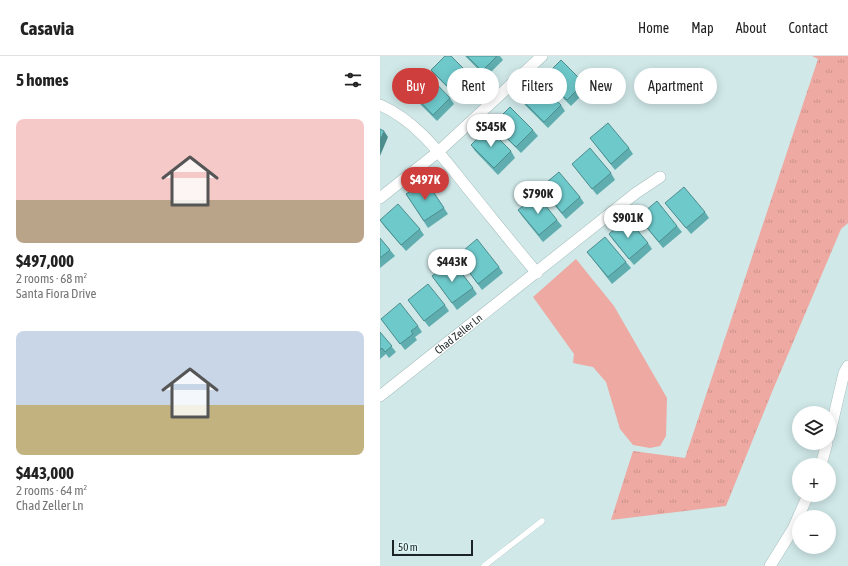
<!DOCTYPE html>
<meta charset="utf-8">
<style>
body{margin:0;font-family:"Asap Condensed",sans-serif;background:#f6f6f6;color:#222;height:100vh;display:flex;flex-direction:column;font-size:15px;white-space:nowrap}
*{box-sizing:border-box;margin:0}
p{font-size:13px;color:#767676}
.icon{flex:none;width:22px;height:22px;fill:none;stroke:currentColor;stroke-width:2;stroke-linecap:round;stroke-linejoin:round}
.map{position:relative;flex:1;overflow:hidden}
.panel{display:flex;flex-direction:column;background:#fff;width:380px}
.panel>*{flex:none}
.hud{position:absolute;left:12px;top:12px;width:380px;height:36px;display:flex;gap:8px}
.fabs{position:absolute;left:412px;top:350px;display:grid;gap:8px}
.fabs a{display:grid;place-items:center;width:44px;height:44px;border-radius:50%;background:#fff;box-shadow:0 2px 10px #0003;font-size:20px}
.scale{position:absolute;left:12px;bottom:10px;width:81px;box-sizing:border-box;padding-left:4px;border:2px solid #1c2525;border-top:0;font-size:11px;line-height:14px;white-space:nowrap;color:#1c2525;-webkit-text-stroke:3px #ddf5f5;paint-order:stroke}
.price{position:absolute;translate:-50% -34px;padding:0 9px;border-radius:14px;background:#fff;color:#222;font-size:13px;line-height:26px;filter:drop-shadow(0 1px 2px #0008)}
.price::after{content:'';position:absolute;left:50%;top:24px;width:12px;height:9px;margin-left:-6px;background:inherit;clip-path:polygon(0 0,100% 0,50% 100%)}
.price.on{background:#cd3e3c;color:#fff}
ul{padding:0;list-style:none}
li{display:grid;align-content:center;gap:8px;height:212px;padding:0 16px}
li span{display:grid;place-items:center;height:124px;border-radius:8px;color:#555}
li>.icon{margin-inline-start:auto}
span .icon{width:72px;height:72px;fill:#fffc;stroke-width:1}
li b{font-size:17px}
h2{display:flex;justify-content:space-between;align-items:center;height:48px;padding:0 16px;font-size:17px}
.chip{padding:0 14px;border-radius:18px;background:#fff;box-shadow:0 2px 10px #0003;font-size:14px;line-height:36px}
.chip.on{background:#cd3e3c;color:#fff}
header{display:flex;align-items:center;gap:24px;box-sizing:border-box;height:56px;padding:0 20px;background:#fff;border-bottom:1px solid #e0e0e0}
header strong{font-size:19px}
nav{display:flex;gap:22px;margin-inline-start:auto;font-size:14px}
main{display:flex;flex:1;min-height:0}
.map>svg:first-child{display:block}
</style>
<header>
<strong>Casavia</strong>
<nav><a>Home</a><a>Map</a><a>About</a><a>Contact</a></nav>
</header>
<main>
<section class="panel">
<h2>5 homes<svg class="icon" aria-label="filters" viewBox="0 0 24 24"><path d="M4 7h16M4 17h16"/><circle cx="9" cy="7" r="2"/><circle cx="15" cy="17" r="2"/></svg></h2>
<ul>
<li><span style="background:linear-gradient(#f6c9c9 65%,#b9a48a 0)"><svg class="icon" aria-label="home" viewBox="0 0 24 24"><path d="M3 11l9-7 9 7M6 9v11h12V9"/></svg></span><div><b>$497,000</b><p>2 rooms · 68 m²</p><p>Santa Fiora Drive</p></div></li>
<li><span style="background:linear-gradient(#c9d6e8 60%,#c2b280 0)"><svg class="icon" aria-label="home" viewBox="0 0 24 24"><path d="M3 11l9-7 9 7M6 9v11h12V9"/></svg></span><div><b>$443,000</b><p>2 rooms · 64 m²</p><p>Chad Zeller Ln</p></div></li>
</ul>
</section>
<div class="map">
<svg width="468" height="510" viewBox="0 0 468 510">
<defs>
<pattern id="grass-tufts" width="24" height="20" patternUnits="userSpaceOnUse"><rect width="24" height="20" fill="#eda9a2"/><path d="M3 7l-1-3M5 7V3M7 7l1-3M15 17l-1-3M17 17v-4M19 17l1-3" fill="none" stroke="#cb918b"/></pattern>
</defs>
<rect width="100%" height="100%" fill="#d0e8e8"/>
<path fill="url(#grass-tufts)" d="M 432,0 L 468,0 L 468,167 L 461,173 L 392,336 L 346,450 L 231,464 L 253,395 L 305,402 L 438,3 Z"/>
<path fill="#eda9a2" d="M 196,203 L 234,250 L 287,342 L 286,380 L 280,390 L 270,392 L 253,389 L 240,373 L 226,326 L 213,311 L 193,307 L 194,298 L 153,241 Z"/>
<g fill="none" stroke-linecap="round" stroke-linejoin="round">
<g stroke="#a7bebe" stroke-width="6">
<path id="service" d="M 104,510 L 162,465"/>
</g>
<g stroke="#a7bebe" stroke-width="12">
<g id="minor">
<path d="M 0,49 C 39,66 63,102 89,134 C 112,162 134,190 157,217"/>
<path d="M 0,142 L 58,96 L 162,0"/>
<path id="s1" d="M 0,340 L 256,137 L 280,121"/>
<path d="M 449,381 L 464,317 L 468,310"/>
<path d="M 441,409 L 447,387"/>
<path d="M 390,510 L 413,473 L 428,439"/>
</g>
</g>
<use href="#service" stroke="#fff" stroke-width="5.5"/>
<use href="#minor" stroke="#fff" stroke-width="11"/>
</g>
<g fill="#5fadaf">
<path d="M 85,0 L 120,0 L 123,4 L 106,21 Z"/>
<path d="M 51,14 L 91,20 L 96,26 L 79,43 L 56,20 Z"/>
<path d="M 164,21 L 204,27 L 208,33 L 191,50 L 168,27 Z"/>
<path d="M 30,35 L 70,42 L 74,48 L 57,65 L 34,42 Z"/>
<path d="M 141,43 L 181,49 L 185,55 L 168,72 L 145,49 Z"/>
<path d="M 113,68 L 153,74 L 158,80 L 141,97 L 118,74 Z"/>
<path d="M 210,82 L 249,92 L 253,98 L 235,114 Z"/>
<path d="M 91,89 L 131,95 L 135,102 L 118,119 L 95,95 Z"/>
<path d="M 192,108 L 231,117 L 235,124 L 217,139 Z"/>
<path d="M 46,125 L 68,158 L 48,172 L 26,138 Z"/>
<path d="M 161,131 L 200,141 L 204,147 L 186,163 L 165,138 Z"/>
<path d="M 285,147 L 325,156 L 329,162 L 311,178 Z"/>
<path d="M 138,154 L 177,164 L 182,170 L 163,186 L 142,160 Z"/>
<path d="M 258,161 L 297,170 L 302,176 L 283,192 Z"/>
<path d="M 0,164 L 40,173 L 44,179 L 26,195 L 4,170 Z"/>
<path d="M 229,178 L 268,187 L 272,193 L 254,209 L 233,184 Z"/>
<path d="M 0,182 L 15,200 L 0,212 Z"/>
<path d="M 207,196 L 246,206 L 251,212 L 232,228 Z"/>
<path d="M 77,200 L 119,211 L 123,217 L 102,234 Z"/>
<path d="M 72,214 L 93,232 L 97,238 L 77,254 L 52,220 Z"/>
<path d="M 28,244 L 65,249 L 69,255 L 49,271 Z"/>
<path d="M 1,263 L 38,270 L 42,276 L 35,281 L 37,284 L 25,294 Z"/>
<path d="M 0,276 L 16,296 L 9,302 L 6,298 L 0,303 Z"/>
</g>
<path fill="#4d8d8e" d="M 4,75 L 8,81 L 0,100 L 0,84 Z"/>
<g fill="#6ec9cb" stroke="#4d8d8e">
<path d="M 65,0 L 71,0 L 91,20 L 74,37 L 51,14 Z"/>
<path d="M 87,0 L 117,0 L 102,15 Z"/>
<path d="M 181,4 L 204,27 L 187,44 L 164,21 Z"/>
<path d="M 47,18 L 70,42 L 53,59 L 30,35 Z"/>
<path d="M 157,26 L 181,49 L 164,66 L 141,43 Z"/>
<path d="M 130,51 L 153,74 L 136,91 L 113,68 Z"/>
<path d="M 228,67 L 249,92 L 231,108 L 210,82 Z"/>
<path d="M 108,72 L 131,95 L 114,112 L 91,89 Z"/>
<path d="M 0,73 L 4,75 L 0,84 Z"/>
<path d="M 210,92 L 231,117 L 212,133 L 192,108 Z"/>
<path d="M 179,116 L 200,141 L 182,157 L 161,131 Z"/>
<path d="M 46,125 L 64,152 L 44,165 L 26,138 Z"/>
<path d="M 304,131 L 325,156 L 306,172 L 285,147 Z"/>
<path d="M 157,139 L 177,164 L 159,179 L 138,154 Z"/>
<path d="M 277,145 L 297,170 L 279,186 L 258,161 Z"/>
<path d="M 18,148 L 40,173 L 21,189 L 0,164 Z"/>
<path d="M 247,162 L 268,187 L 249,203 L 229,178 Z"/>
<path d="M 225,181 L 246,206 L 228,221 L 207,196 Z"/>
<path d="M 0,182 L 10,194 L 0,202 Z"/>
<path d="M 97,183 L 119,211 L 98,228 L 77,200 Z"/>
<path d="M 68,208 L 72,214 L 77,211 L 93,232 L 72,247 L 52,220 Z"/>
<path d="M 48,228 L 65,249 L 44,265 L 28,244 Z"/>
<path d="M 20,247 L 38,270 L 31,275 L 33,278 L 20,288 L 1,263 Z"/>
<path d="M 0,276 L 12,290 L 5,296 L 2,292 L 0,294 Z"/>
</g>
<g text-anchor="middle" stroke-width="4" stroke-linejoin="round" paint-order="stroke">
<g font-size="11" fill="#1c2525" stroke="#ddf5f5">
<text dy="4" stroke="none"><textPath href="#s1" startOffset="100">Chad Zeller Ln</textPath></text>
</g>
</g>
</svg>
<div class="fabs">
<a><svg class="icon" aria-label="layers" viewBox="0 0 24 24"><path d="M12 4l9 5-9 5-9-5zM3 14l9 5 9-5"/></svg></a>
<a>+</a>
<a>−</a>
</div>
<div class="scale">50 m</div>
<b class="price" style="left:111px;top:92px">$545K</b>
<b class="price on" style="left:45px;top:145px">$497K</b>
<b class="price" style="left:158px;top:159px">$790K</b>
<b class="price" style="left:248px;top:183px">$901K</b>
<b class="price" style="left:72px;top:227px">$443K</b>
<div class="hud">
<a class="chip on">Buy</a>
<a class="chip">Rent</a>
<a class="chip">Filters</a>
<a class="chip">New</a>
<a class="chip">Apartment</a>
</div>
</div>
</main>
